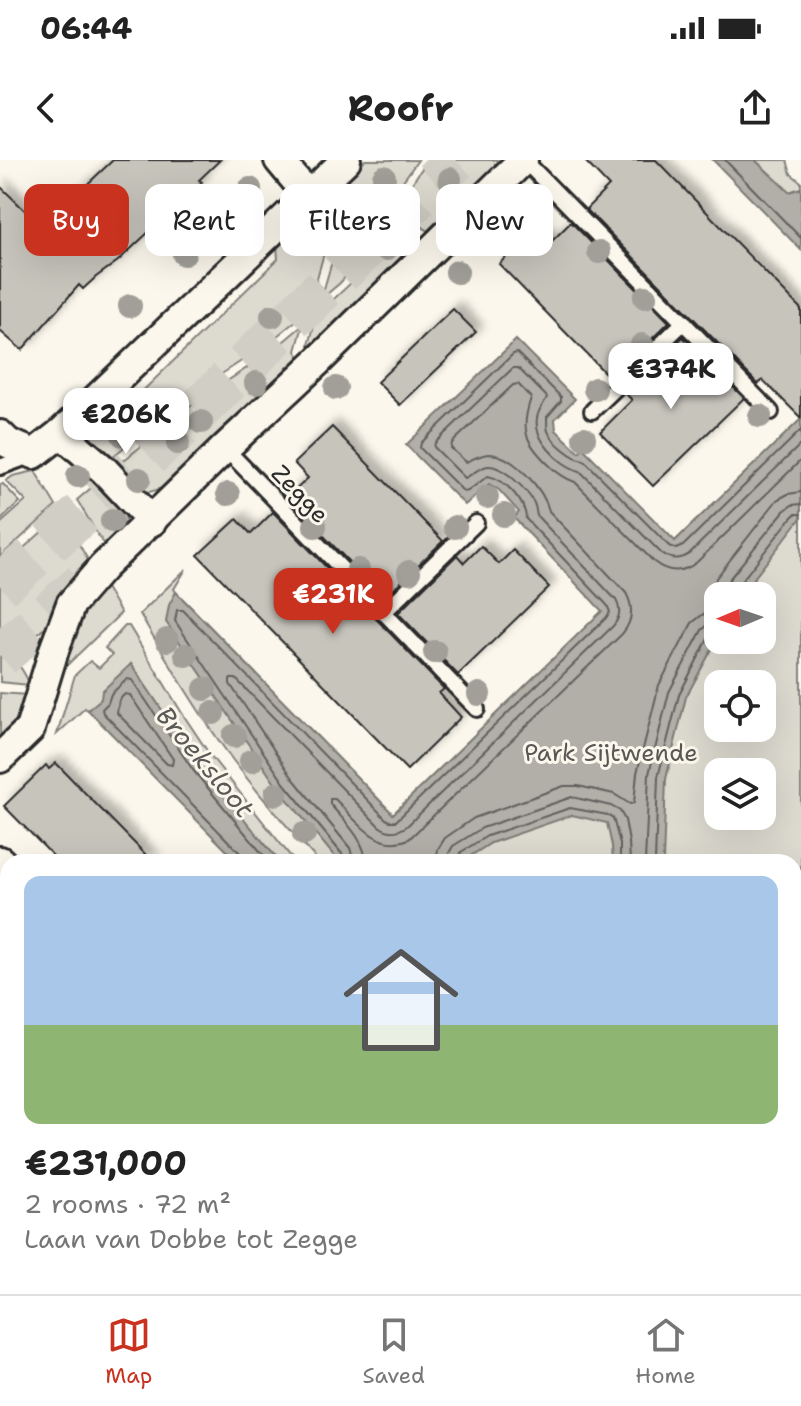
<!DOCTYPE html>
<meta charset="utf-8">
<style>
body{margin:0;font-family:"Shantell Sans",sans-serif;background:#f6f6f6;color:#222;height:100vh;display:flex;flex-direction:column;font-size:30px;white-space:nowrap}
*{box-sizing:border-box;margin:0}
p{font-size:26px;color:#767676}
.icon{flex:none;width:44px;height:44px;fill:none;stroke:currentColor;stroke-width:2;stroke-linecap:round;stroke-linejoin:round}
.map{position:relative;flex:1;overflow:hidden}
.panel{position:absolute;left:0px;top:694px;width:802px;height:440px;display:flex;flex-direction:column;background:#fff;border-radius:24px 24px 0 0;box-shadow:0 8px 32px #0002}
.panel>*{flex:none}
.top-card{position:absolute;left:24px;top:24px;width:754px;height:72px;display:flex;gap:16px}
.needle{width:52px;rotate:268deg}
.buttons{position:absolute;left:704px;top:422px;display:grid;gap:16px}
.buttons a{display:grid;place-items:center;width:72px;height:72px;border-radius:16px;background:#fff;box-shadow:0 8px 32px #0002;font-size:40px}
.price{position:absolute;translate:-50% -68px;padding:0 18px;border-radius:16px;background:#fff;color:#222;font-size:26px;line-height:52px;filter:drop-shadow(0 2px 4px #0008)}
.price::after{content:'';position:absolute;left:50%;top:48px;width:24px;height:18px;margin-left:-12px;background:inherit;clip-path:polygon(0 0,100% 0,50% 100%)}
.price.on{background:#c8321e;color:#fff}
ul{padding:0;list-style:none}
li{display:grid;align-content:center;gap:16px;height:424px;padding:0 24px}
li span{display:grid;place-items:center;height:248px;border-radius:16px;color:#555}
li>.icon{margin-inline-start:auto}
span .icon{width:144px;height:144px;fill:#fffc;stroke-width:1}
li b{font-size:34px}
.chip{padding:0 28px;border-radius:16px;background:#fff;box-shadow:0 8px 32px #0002;font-size:28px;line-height:72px}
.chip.on{background:#c8321e;color:#fff}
.status{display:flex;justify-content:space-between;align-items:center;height:56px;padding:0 40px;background:#fff;direction:ltr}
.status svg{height:22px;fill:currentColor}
header{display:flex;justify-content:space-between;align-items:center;height:104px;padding:0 24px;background:#fff;font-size:36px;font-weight:700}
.tab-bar{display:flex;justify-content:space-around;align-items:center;height:112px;border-top:2px solid #e0e0e0;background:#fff;font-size:22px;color:#767676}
.tab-bar a{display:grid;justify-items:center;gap:4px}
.tab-bar .on{color:#c8321e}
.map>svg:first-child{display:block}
</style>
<div class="status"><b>06:44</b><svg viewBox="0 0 49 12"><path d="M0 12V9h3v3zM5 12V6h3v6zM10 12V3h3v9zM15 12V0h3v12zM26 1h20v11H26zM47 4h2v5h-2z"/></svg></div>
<header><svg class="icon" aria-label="back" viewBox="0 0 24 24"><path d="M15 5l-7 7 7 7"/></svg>Roofr<svg class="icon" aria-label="share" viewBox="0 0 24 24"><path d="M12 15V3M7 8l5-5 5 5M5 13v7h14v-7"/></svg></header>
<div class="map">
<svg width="801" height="1134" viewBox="0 0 801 1134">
<defs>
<filter id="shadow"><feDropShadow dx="7" dy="-7" stdDeviation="4" flood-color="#0004"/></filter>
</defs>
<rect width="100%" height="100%" fill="#fbf7ec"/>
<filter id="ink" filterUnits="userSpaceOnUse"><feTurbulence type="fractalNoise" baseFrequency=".0125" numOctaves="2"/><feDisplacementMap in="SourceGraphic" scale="16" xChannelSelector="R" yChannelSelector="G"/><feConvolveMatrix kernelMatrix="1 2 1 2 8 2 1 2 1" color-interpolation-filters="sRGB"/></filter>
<g filter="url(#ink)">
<g fill="#dddad0" stroke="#84827e" stroke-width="2" fill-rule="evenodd">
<path d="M 365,0 L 418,0 L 379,54 L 350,47 L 334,30 Z"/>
<path d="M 429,0 L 501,0 L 427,71 L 423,67 L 390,58 L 420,11 Z"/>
<path d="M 755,0 L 787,0 L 791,14 L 801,22 L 801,28 L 790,32 Z"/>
<path d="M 325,40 L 335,53 L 308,151 L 266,185 L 185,238 L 106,302 C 90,286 81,277 100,258 L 115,258 L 278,99 L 277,85 Z"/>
<path d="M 345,57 L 375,64 L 347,115 L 340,123 L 321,139 Z"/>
<path d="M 381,67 L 416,76 L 419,79 L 311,187 L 309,185 L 317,155 L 353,121 Z"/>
<path d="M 303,165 L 296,191 L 300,197 L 168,324 C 142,341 132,329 113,309 L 197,241 L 271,192 Z"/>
<path d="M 801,259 L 801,1134 L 747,1134 L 740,1126 L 794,1126 L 794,702 L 319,702 C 289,669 259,635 232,599 C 198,553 169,503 140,454 L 186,409 L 174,429 L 176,432 L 393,654 ZM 718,436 L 762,436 L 762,480 L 718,480 ZM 718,524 L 762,524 L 762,568 L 718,568 ZM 718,612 L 762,612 L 762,656 L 718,656 Z"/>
<path d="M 35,311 L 56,346 L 0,397 L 0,364 L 26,341 L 6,321 L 13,316 Z"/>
<path d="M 97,323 L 125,353 L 126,365 L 104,385 L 77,340 Z"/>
<path d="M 3,324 L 20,342 L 0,361 L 0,325 Z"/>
<path d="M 62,354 L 88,400 C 78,411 65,421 57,434 C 52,443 52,455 47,464 C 37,482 16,476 0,474 L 0,409 Z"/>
<path d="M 105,426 L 121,453 L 65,507 L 80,452 Z"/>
<path d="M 125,466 L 129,466 L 182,553 L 210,595 L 295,702 L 280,702 L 270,691 L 199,605 L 131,504 L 101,539 L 88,550 L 85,548 L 57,574 L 75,515 L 90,501 L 99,508 L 112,495 L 105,488 Z"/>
<path d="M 0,496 C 19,502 22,507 30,525 L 0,522 Z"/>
<path d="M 0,533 L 27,535 L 19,558 L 0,577 Z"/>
<path d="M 559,1126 L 687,1126 L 695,1134 L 551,1134 Z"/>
</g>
<g fill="#b1afa7" stroke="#7b7a75" stroke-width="2">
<path d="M 713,0 L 755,0 L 789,32 L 801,28 L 801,90 Z"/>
<path d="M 516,180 L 575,239 L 555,259 L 556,270 L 579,292 L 583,288 L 675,381 L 801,259 L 801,358 L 740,436 L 718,436 L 718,478 L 686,537 L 666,619 L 663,702 L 613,702 L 612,686 L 607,663 L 572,655 L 491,683 L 461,702 L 339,702 L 278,628 L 166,462 L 169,445 L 176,432 L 393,654 L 602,451 L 514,358 L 519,352 L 499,330 L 489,324 L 465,345 L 406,285 Z"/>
<path d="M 131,504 L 199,605 L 280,702 L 238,702 L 88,550 L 101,539 L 102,531 Z"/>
<path d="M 794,1004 L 801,1010 L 801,1091 L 794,1092 Z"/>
<path d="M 305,1126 L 348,1126 L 340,1134 L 297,1134 Z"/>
</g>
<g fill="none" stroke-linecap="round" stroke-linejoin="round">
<g stroke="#61605d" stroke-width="2">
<path d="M 725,0 L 801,78"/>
<path d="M 724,436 L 727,422 L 784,351 L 792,345 L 801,344"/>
<path d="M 734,436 L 736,428 L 791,358 L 795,354 L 801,354"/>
<path d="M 125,534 L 130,535 L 173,599 L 172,605 L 167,604 L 117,553 L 119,540 Z"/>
<path d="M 243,702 L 240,693 L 103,553 L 102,549 L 108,543 L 111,534 L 127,519 L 132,520 L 193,610 L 269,702"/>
<path d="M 344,702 L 342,694 L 284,623 L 175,461 L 177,450 L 183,450 L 386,659 L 390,661 L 396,661 L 606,458 L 610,452 L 607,445 L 526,359 C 526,342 505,319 488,316 L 468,331 L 464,332 L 420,288 L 421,283 L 513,194 L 517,193 L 561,237 L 561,241 L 547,257 C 547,260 547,269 548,271 C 552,282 573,299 584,300 L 669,386 L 676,389 L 683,386 L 801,270"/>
<path d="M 354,702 L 350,688 L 292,617 L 230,524 L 230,519 L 236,519 L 379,666 C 388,673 397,673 407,666 L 613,466 C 620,458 621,449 616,440 L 537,356 C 536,352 536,347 534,343 C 528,331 503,305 488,306 C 479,307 472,315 465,318 L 434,287 L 435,283 L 513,208 L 518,208 L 547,237 C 545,243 540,247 538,254 C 530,277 560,306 580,311 L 661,393 C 670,400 680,400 689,394 L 801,284"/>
<path d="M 366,702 C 365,679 344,661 330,644 L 330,639 L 335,639 C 355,659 377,693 409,679 L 622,474 C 633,461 634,448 626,433 L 549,351 C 544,330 514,295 490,294 C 481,294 473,299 466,302 L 451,288 L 452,283 L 513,225 L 518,224 L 531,238 C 520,270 525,282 549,305 C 557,313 564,318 575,322 L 654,402 C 668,413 683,413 697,402 L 801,300"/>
<path d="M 436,702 L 438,689 L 445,678 L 474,658 L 564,626 L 578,626 L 614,634 L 630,644 L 634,643 L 637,613 L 659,525 L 692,463 L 702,455 L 714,449 L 712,433 L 716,418 L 777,340 L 788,334 L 801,332"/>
<path d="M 448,702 L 449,693 L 453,686 L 482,668 L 572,637 L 611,646 L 620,651 L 625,660 L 629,682 L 630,702"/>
<path d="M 458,702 L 461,692 L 487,676 L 570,648 L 608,655 L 613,658 L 620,684 L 620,702"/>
<path d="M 645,702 L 649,614 L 669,532 L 702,470 L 709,464 L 718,462"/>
<path d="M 655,702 L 658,617 L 679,535 L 709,477 L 718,472"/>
</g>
<path stroke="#7b7a75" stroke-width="10" d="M 695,1126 L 703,1134"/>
</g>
<g fill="#c7c4bc" stroke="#2b2b2b" stroke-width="2" filter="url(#shadow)">
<path d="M 113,0 L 220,0 L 199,20 L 202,22 L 118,101 L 96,117 L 83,129 L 79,125 L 22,190 L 0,171 L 0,26 L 42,67 Z"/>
<path d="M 584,0 L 656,0 L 801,149 L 801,258 L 763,220 L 758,224 L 586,49 L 609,26 Z"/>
<path d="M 571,62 L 669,162 L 611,219 L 499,104 L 536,67 L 551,82 Z"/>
<path d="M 453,149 L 476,172 L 400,245 L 377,222 Z"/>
<path d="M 683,177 L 744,238 L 653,326 L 600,272 L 632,240 L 625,233 Z"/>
<path d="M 332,267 L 443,381 L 384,438 L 287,338 L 308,318 L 294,303 Z"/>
<path d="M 273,352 L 444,529 L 439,533 L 461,557 L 407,610 L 198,395 L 237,359 L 251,374 Z"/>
<path d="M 481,386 L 499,404 L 513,390 L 549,427 L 458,515 L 398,453 L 457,395 L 464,403 Z"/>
<path d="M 56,603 L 88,636 L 153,702 L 59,702 L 4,646 L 46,605 L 49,609 Z"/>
</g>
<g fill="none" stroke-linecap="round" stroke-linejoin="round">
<g stroke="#d1cec5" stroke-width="44" stroke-dasharray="44 22" stroke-linecap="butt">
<path d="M 0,426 L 182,266 L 456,0"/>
<path d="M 0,496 L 98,411"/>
</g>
<g stroke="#2b2b2b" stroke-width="20">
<g id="lane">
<path d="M 524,0 L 771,252"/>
<path d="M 592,251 L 684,162"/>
<path d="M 225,288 L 477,549"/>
<path d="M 0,307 L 30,296"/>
<path d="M 383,453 L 476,363"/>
</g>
</g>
<g stroke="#2b2b2b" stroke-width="34">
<g id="street">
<path d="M 279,0 L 309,36"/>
<path d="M 61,273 L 104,310 L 152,361"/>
<path d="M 0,275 L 8,283 L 34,294 L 61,273 L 346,0"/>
<path d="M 0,598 L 30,569 L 54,490 L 71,444 L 103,407 L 225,288 L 317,202 L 523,0"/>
<path d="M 0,701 L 8,709"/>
<path d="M 0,1043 L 8,1051"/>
</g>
</g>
<use href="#lane" stroke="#fbf7ec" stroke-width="14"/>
<use href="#street" stroke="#fbf7ec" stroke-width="28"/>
</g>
<g fill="#a19f98">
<circle cx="384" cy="17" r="12"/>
<circle cx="450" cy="19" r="12"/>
<circle cx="250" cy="29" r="12"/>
<circle cx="386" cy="89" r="12"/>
<circle cx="599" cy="92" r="12"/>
<circle cx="184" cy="94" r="12"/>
<circle cx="457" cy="112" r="12"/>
<circle cx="645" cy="137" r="12"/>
<circle cx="130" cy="146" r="12"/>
<circle cx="272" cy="156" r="12"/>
<circle cx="642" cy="185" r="12"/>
<circle cx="721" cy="216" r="12"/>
<circle cx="256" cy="223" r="12"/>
<circle cx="336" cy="228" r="12"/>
<circle cx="595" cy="229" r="12"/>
<circle cx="760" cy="256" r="12"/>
<circle cx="201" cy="262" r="12"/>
<circle cx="123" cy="275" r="12"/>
<circle cx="584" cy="278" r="12"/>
<circle cx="178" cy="283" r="12"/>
<circle cx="78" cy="316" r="12"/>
<circle cx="139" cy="319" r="12"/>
<circle cx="228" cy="334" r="12"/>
<circle cx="487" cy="337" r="12"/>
<circle cx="504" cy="355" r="12"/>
<circle cx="112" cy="361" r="12"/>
<circle cx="315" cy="366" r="12"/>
<circle cx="455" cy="367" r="12"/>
<circle cx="358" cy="410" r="12"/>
<circle cx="409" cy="412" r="12"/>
<circle cx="167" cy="480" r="12"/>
<circle cx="435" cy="492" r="12"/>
<circle cx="186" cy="495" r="12"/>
<circle cx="205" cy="529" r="12"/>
<circle cx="479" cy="534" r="12"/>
<circle cx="213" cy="553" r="12"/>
<circle cx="234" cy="576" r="12"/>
<circle cx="251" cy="601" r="12"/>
<circle cx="276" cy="634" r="12"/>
<circle cx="304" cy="674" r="12"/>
</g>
</g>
<g text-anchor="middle" stroke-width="6" stroke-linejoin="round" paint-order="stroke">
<g font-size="24" fill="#2b2b2b" stroke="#fbf7ec">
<text transform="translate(300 334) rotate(46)" y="8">Zegge</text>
</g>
<g font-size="24" fill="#585754" stroke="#fbf7ec">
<text x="611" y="601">Park Sijtwende</text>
</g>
<g font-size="26" font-style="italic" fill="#5a5956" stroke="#fbf7ec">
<text transform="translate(205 602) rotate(50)" y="9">Broeksloot</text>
</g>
</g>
</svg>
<div class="buttons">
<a><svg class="needle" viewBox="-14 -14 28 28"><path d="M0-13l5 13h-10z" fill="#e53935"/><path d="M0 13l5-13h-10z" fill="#767676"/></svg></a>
<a><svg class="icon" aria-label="locate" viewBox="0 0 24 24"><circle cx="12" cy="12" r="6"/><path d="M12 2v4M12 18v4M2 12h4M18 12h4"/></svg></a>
<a><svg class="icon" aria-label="layers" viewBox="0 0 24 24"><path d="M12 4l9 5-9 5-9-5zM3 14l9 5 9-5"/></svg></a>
</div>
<b class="price" style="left:671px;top:251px">€374K</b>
<b class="price" style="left:126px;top:296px">€206K</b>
<b class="price on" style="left:333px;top:476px">€231K</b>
<div class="top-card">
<a class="chip on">Buy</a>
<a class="chip">Rent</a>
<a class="chip">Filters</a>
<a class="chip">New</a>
</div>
<section class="panel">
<ul>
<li><span style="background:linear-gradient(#a9c7e8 60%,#8fb573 0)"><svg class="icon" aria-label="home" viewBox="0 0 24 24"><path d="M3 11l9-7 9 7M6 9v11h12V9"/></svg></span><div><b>€231,000</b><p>2 rooms · 72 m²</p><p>Laan van Dobbe tot Zegge</p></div></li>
</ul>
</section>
</div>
<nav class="tab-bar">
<a class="on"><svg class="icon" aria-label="map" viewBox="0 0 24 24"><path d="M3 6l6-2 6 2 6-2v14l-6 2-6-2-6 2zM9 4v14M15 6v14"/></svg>Map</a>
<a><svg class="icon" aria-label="saved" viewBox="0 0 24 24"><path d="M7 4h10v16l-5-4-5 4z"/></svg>Saved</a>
<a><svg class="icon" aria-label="home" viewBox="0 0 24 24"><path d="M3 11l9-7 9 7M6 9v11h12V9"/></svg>Home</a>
</nav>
